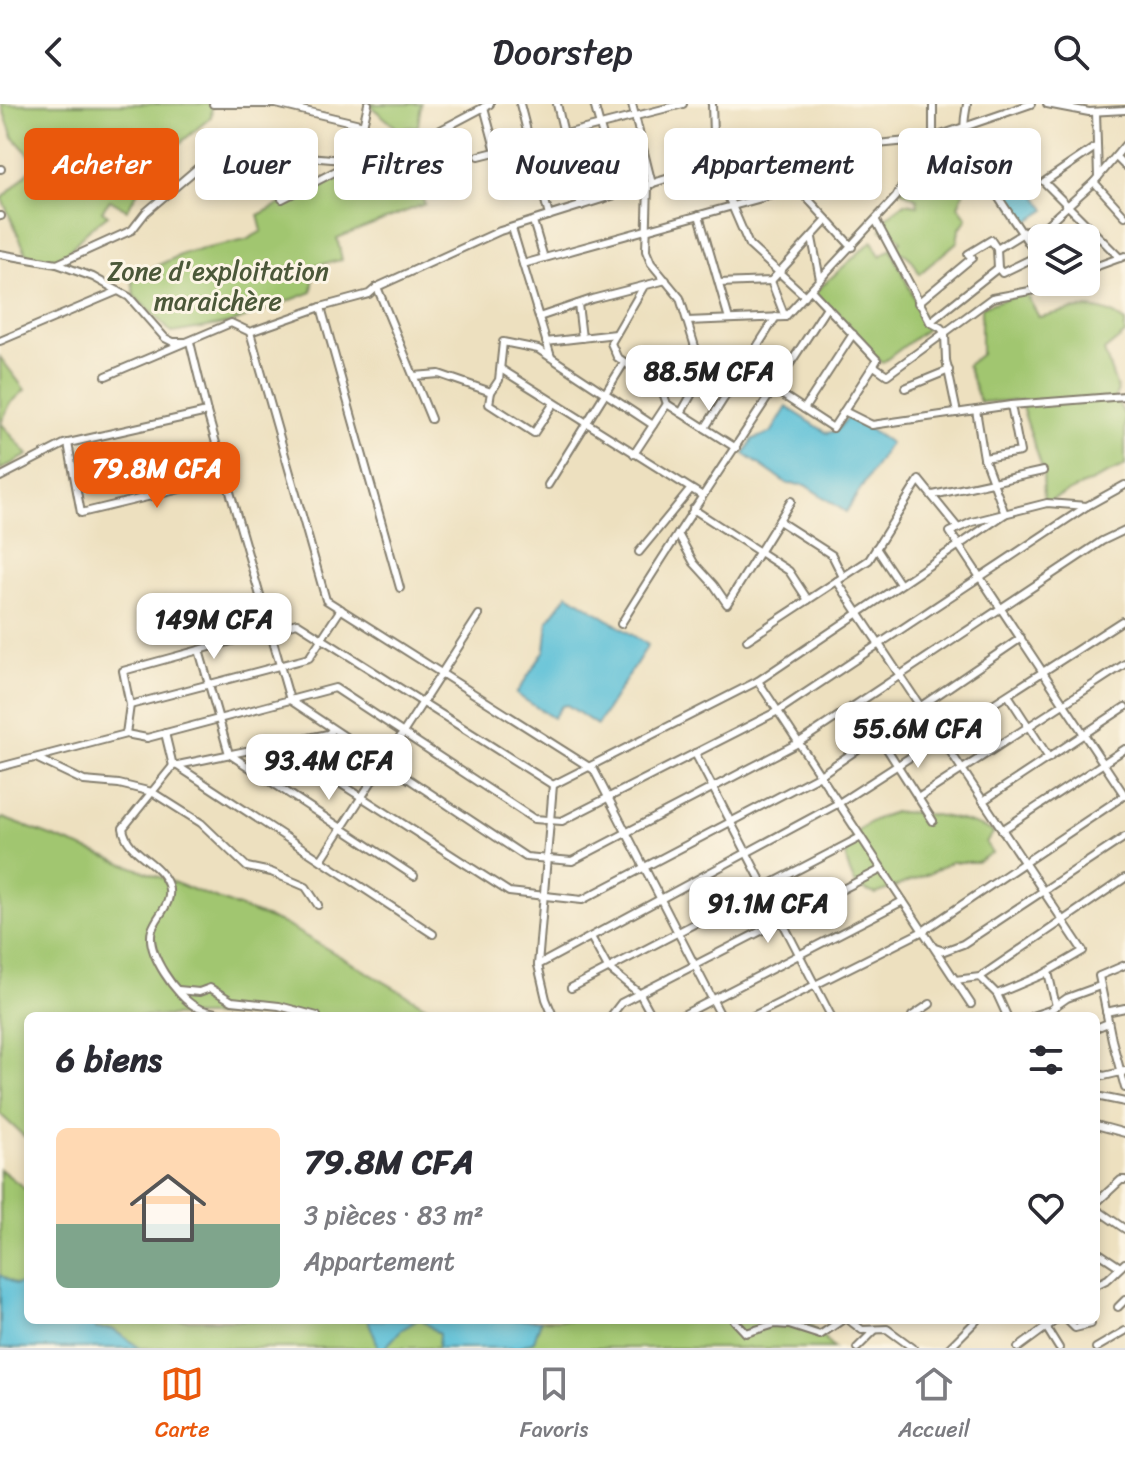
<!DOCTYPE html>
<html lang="fr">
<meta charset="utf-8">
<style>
body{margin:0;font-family:Sriracha,sans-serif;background:#f7f7f7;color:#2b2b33;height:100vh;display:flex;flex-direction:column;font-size:30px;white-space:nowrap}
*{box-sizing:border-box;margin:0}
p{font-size:26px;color:#7c7c81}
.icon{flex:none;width:44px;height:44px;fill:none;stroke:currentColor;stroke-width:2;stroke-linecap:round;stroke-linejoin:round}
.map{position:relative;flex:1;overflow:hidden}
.sheet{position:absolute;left:24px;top:908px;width:1076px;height:312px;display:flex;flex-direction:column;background:#fff;border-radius:12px;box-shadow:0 4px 12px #0003}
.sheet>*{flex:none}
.top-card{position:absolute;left:24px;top:24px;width:1078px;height:72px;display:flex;gap:16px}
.buttons{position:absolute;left:1028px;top:120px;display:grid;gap:16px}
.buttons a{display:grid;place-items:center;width:72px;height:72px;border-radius:12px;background:#fff;box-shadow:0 4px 12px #0003;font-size:40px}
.price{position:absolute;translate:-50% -68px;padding:0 18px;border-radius:16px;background:#fff;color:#222;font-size:26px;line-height:52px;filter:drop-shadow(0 2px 4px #0008)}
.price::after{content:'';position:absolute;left:50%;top:48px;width:24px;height:18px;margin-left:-12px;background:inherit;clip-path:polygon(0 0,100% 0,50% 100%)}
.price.selected{background:#ea580c;color:#fff}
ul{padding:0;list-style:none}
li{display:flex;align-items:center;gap:24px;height:200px;padding:0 32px}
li+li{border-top:2px solid #e1e1e2}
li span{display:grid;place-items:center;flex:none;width:224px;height:160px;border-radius:12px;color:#555}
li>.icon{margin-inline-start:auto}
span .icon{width:96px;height:96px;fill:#fffc;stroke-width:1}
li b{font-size:34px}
h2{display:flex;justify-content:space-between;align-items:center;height:96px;padding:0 32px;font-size:34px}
.pill{padding:0 28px;border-radius:12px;background:#fff;box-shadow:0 4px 12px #0003;font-size:28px;line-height:72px}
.pill.selected{background:#ea580c;color:#fff}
header{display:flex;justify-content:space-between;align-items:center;height:104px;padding:0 32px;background:#fff;font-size:36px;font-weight:600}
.dock{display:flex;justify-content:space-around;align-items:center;height:112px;border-top:2px solid #e1e1e2;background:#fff;font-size:22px;color:#7c7c81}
.dock a{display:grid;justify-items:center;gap:4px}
.dock .selected{color:#ea580c}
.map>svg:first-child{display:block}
</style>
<header><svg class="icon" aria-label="back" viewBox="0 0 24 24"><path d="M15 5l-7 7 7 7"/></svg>Doorstep<svg class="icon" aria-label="search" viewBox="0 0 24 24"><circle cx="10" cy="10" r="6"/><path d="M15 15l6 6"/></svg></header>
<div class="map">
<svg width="1125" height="1244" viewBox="0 0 1125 1244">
<rect width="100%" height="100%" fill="#fcf5e5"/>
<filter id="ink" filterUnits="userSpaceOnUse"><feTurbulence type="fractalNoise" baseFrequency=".0125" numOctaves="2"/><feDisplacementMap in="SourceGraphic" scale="16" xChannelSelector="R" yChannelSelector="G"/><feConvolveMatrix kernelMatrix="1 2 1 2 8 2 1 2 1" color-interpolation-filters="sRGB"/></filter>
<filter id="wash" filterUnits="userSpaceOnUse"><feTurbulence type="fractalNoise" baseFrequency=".006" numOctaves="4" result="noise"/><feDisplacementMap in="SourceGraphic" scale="32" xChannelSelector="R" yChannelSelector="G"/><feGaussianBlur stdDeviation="1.8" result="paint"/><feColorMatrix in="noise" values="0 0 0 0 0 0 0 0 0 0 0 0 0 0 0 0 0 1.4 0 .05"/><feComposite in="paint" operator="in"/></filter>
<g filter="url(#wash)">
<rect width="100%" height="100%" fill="#ede0bf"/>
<g fill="#a1c670" stroke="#5e7146" stroke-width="2">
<path d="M 1,0 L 212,0 L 211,13 L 153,62 L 127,106 L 110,96 L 102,107 L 108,111 L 87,127 L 57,160 L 29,155 L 2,95 L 37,59 L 13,33 Z"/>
<path d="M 368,0 L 421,0 L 418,22 L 398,25 Z"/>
<path d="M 399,40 L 425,100 L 337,134 L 342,156 L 315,161 L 312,188 L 231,219 L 172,229 L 134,192 L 132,173 L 185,149 L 246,136 L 262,127 L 258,111 Z"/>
<path d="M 929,69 L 964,88 L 958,102 L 967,114 L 959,126 L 957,138 L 919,170 C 913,155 908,148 892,147 L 928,224 L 882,259 L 814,189 L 872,137 L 880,152 L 901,137 L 891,126 L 881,126 L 888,112 L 905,99 L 918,101 L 917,95 L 900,86 L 905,78 L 922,83 Z"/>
<path d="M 1025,188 L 1039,213 C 1073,206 1095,195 1125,218 L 1125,230 L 1104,247 L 1118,287 L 1115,293 L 1125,312 L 1125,362 L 1044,399 L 1043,367 L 1021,300 L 1084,295 L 980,298 L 967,261 L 981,250 L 981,203 Z"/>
<path d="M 0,253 L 25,286 L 10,300 L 1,319 L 28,351 L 0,366 Z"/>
<path d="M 894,708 C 929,709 962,713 994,728 L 986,739 L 992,749 L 977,758 L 951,758 L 929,770 L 876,790 C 870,788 862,786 858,782 C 852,777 849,766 847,759 C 841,730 872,715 894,708 Z"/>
<path d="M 3,714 L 284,820 L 443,912 L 28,912 L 28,1036 L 0,1010 L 0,716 Z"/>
<path d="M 0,1065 L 28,1087 L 28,1178 L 16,1181 L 0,1171 Z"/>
<path d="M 87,1216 L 806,1216 L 834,1244 L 140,1244 L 112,1225 L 97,1225 Z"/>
</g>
<g fill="#5abfd7" stroke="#3b6e7a" stroke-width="2">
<path d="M 1009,48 L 1046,106 L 1024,120 L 982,58 Z"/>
<path d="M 787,303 L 827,329 L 836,327 L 849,312 L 890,339 L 846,408 L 805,381 L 788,380 L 744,350 L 753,335 L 771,329 Z"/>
<path d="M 568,490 L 648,541 L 597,621 L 567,601 L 562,602 L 553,614 L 516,590 L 545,546 L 548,517 Z"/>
<path d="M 0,1171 L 16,1181 L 28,1178 L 28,1216 L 87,1216 L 97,1225 L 112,1225 L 140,1244 L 0,1244 Z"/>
<path d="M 368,1216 L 418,1216 L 401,1226 L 385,1244 L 379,1244 Z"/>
<path d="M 422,1216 L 541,1216 L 534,1237 L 517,1244 L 438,1244 L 439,1230 Z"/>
</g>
</g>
<g filter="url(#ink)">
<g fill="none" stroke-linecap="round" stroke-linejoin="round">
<g stroke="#847e6e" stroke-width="10">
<g id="street">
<path d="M 213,0 L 276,0 L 364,21"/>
<path d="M 520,0 L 549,112"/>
<path d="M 557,0 L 581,102"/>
<path d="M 594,0 L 619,90"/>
<path d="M 632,0 L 652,80"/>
<path d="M 712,0 L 714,60 L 749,141 L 805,192"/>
<path d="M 967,0 C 966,8 963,18 965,25 C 971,63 1022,124 1042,161"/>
<path d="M 1047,0 L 1089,8 L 1125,6"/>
<path d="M 484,3 L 496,48"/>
<path d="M 1096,8 L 1098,73"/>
<path d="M 933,34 L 933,0"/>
<path d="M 1097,42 L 1044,78 L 1120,154"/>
<path d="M 479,52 L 683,0"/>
<path d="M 1116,53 L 1125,62"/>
<path d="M 355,57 L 368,0"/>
<path d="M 0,65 L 1,65"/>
<path d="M 1094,78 L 1125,112"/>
<path d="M 648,81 L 646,147 L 651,159 L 680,194 L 696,246 L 698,279 L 681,309"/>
<path d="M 798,84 L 852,143"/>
<path d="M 282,95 L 400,34 L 437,28 L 490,0"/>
<path d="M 699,111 L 729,215"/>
<path d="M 0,112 L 1,112"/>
<path d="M 533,117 L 544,154"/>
<path d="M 876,117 L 930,218 L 941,224 L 945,230 L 946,256 L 957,309"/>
<path d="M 512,124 L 551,253"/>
<path d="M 1043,124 L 1094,78 L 1125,41"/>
<path d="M 812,134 L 820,175"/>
<path d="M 997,145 L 1033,123 L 1043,124 L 1053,134"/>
<path d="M 0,150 L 57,160 L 93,173 L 129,193 L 165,234 L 173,238 L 185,238"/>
<path d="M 57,160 L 132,126 L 146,108 L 235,32 L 273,50 L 355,57"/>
<path d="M 523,160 L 819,78 L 814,46"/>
<path d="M 998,164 L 1002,169 L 1037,152"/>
<path d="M 1086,166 L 1125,152"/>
<path d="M 771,177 L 785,213"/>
<path d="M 719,179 L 771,177 L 827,116"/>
<path d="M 644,182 L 611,239 L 617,253 L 661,283 L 667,300 L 736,344"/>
<path d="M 377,183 L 431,315"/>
<path d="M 918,199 L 972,154 L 968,150 L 991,136 L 997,145 L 998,164"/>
<path d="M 578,200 L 582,234"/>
<path d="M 321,203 L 400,484"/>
<path d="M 539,213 L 592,195 L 666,176"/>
<path d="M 687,217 L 785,213 L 896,93 L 929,35"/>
<path d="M 930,218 L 998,164"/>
<path d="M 250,228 L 326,496 L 594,666 L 721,912"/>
<path d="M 0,237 L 118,187"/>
<path d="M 190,238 L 207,308 L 290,596 L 526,753 L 572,757 L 798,639 L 1102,437 L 1125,426"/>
<path d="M 546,238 L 616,230"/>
<path d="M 874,262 L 887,271 L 992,194 L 1035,186 L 1054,178"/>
<path d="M 501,265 L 701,391"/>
<path d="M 743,265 L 833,324 L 877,256 L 811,186"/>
<path d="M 106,272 L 231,219 L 250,228 L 321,203 L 369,190 L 377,183 L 500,127 L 714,60 L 814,46 L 929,35 L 1031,0"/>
<path d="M 414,272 L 439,270 L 491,288"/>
<path d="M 905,284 L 949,266"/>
<path d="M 554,299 L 534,329 L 489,300 L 491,288 L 499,276 L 503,238 L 538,245 L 653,321"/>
<path d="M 804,305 L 853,230"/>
<path d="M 844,307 L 872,321 L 1011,301 L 1125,292"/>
<path d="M 705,324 L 776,213"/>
<path d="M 68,339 L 81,409 L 226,374"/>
<path d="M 634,350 L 667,300"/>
<path d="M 984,354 L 1020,348 L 1011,301"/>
<path d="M 0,373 L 64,340 L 207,308"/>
<path d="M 548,381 L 624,259"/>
<path d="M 933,391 L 1043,367"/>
<path d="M 1087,402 L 1047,399 L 972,418 L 950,428 L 1125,692"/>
<path d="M 693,405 L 789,467 L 808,496"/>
<path d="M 779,417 L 832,451 L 843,473"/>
<path d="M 678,430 L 694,459 L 714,481 L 727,500 L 791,397"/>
<path d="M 876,444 L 900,480"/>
<path d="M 639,448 L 690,386"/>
<path d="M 837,477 L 1083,847 L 1042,871 L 997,890"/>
<path d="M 621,520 C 687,412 759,309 827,203"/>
<path d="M 747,536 L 869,456 L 919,376 L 958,424"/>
<path d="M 199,546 L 229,650 L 414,772"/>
<path d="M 758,577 L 971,900"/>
<path d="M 1008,591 L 1049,654"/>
<path d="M 130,601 L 309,554 L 341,505"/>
<path d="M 165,629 L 173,662"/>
<path d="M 126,630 L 130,601 L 123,567 L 297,519 L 553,681"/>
<path d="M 878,631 L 933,717"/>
<path d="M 279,640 L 509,788 L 582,796 L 820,671 L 1021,534"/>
<path d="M 695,649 L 831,912"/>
<path d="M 38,655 L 84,677 L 119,680 L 152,688 L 201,719 L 247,763 L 271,768 L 306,783 L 318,801"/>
<path d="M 310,658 L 330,628"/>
<path d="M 176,661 L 433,830"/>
<path d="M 0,663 L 126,630 L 147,634 L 335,584 L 534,715 L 562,717 L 778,607 L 1087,402 L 1125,381"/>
<path d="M 553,681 L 758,577 L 1005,410 L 984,354 L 976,306"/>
<path d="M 918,694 L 1125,560"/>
<path d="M 983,697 L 1125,603"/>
<path d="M 1002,726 L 1125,645"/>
<path d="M 321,756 L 479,511"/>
<path d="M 591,833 L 608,864 L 640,890 L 652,912"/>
<path d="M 935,844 L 944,847 L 963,840 L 1125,733"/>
<path d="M 538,861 L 839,699 L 1122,517 L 1125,518"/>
<path d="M 1125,861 L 1099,872 L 1112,936 L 1125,984"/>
<path d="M 1048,868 L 1056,902"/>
<path d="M 980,873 L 997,890 L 1007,912"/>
<path d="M 955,876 L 980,873 L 1125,774"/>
<path d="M 571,884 L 861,733"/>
<path d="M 178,886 L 199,888 L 210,884 L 232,897 L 279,902 L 317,912"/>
<path d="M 1106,908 L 1125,904"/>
<path d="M 225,912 C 216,908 205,908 196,903 C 177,893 145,848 152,826 C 157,810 174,800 168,781 C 159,756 127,751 123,724 L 173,662 L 328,630"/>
<path d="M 553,912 L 546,895 L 538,861 L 553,681"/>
<path d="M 611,912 L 621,899 L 882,765"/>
<path d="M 681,912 L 903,797"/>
<path d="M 753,912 L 923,827 L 1125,691"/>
<path d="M 912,912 L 930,900"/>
<path d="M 1032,912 L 1050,906 L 1067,894 L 1100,882"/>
<path d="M 1096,924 L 1108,919"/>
<path d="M 1096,969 L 1104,972 L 1125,967"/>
<path d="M 1096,992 L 1125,998"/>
<path d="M 1096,1021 L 1125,1029"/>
<path d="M 1096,1099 L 1121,1076 L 1125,1076"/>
<path d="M 1096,1105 L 1125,1125"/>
<path d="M 1096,1147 L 1120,1163"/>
<path d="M 1096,1181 L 1108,1175 L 1125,1159"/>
<path d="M 1118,1203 L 1125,1196"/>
<path d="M 734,1216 L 746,1229 L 775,1220 L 789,1221 L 820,1231 L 842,1216"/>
<path d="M 849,1216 L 862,1226 L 887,1225 L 913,1244"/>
<path d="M 1067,1216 L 1075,1224 L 1091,1220"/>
<path d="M 1046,1223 L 1059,1244"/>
<path d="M 857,1244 L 875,1226"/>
<path d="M 949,1244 L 977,1216"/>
<path d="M 1018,1244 L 1056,1216"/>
<path d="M 1096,1244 L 1125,1227"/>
</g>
</g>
<use href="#street" stroke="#fff" stroke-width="6"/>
</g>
</g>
<g text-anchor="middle" stroke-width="6" stroke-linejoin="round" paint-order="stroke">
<g font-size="26" fill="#4b5839" stroke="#fcf5e5">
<text x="218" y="176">Zone d'exploitation<tspan x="218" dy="30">maraichère</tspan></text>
</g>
</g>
</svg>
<div class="buttons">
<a><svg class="icon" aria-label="layers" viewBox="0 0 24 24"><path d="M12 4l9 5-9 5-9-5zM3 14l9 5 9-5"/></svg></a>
</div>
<b class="price" style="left:709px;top:309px">88.5M CFA</b>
<b class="price selected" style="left:157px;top:406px">79.8M CFA</b>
<b class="price" style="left:214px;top:557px">149M CFA</b>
<b class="price" style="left:918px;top:666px">55.6M CFA</b>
<b class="price" style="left:329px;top:698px">93.4M CFA</b>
<b class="price" style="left:768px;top:841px">91.1M CFA</b>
<div class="top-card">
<a class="pill selected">Acheter</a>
<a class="pill">Louer</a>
<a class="pill">Filtres</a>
<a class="pill">Nouveau</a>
<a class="pill">Appartement</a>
<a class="pill">Maison</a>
</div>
<section class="sheet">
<h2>6 biens<svg class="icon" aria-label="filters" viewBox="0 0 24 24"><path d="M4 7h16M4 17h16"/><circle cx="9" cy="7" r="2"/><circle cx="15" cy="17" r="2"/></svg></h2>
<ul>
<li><span style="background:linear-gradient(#ffd9b3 60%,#7fa58c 0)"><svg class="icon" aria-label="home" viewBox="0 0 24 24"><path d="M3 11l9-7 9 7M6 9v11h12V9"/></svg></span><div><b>79.8M CFA</b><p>3 pièces · 83 m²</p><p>Appartement</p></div><svg class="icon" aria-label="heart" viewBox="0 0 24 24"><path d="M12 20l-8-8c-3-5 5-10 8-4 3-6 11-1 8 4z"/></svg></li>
</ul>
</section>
</div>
<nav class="dock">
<a class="selected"><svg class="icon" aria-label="map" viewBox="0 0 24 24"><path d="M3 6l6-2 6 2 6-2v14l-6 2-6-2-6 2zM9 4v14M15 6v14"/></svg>Carte</a>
<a><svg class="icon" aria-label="saved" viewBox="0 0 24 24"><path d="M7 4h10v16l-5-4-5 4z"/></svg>Favoris</a>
<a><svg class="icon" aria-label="home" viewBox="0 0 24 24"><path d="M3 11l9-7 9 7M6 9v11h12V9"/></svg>Accueil</a>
</nav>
